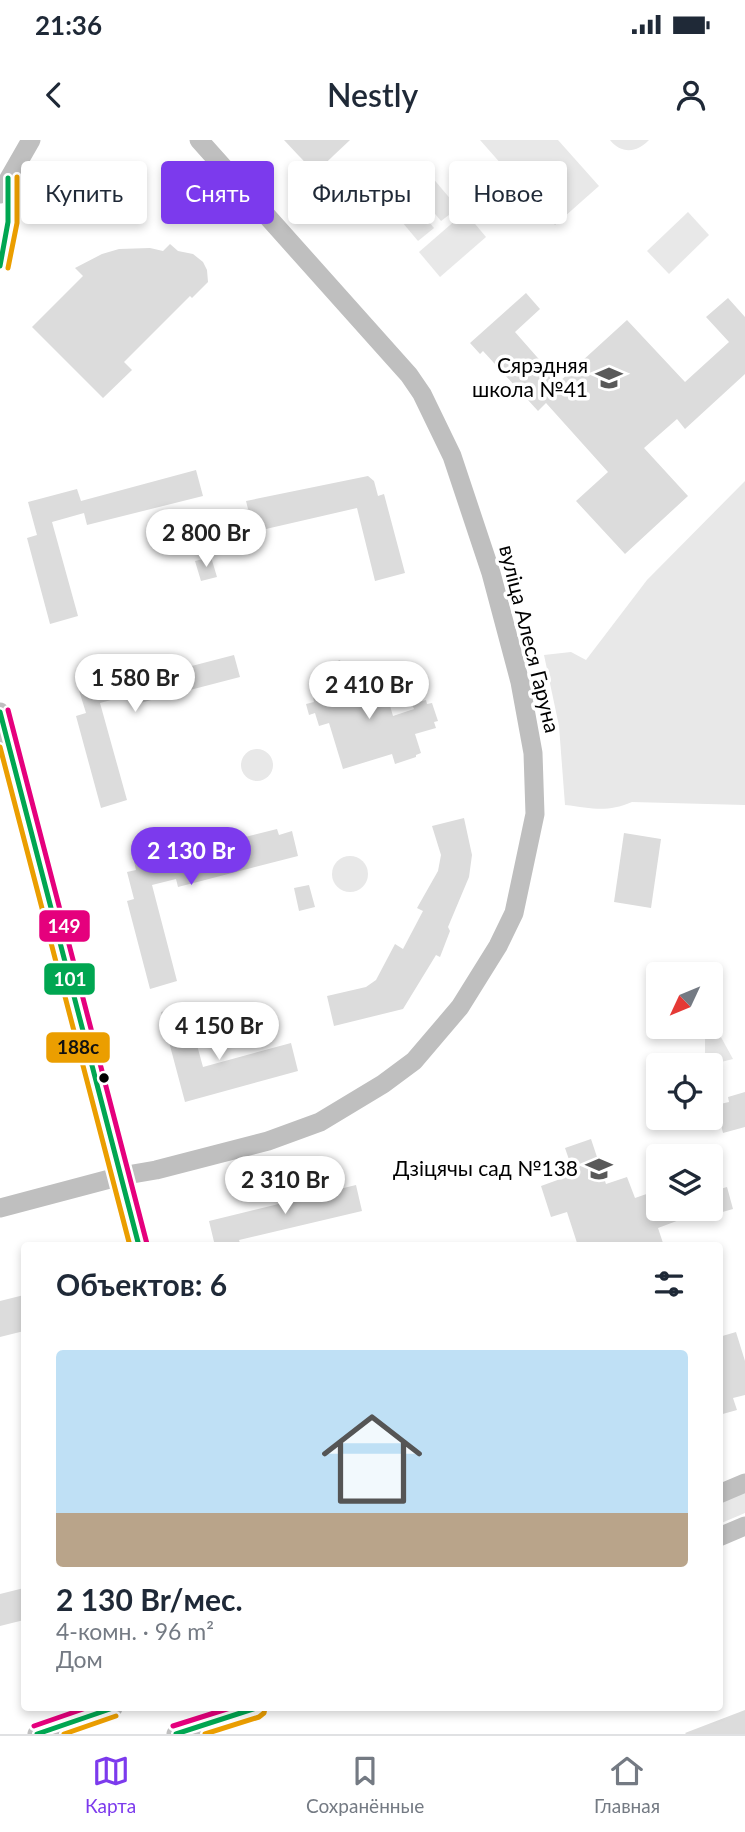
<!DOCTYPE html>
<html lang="ru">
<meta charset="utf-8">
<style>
body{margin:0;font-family:Lato,sans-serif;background:#f2f2f3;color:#1f2937;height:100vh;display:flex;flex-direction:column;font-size:26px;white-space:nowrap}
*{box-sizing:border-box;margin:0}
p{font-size:23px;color:#747a83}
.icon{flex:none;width:38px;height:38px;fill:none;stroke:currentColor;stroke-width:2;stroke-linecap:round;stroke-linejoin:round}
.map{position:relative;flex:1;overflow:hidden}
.details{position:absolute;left:21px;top:1102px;width:702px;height:469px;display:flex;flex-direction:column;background:#fff;border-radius:7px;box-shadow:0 4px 10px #0003}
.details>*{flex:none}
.hud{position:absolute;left:21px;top:21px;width:704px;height:63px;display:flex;gap:14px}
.needle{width:46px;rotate:226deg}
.fabs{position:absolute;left:646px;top:822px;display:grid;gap:14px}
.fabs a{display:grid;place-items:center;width:77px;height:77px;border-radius:7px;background:#fff;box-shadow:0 4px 10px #0003;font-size:35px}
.price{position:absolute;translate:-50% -60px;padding:0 16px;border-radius:24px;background:#fff;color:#222;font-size:23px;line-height:46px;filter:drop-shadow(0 2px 4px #0008)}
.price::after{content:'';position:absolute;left:50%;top:42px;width:21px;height:16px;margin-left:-10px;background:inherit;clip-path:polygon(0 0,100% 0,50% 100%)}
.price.selected{background:#7c3aed;color:#fff}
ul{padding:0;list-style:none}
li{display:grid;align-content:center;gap:14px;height:371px;padding:0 35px}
li span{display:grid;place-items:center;height:217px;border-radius:7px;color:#555}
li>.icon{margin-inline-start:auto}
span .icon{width:126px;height:126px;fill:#fffc;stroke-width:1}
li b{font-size:30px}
h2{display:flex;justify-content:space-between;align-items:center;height:84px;padding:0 35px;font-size:30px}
.pill{padding:0 24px;border-radius:7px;background:#fff;box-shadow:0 4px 10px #0003;font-size:24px;line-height:63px}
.pill.selected{background:#7c3aed;color:#fff}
.status{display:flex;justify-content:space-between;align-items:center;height:49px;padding:0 35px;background:#fff;direction:ltr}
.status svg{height:19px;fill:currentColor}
header{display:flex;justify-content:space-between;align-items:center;height:91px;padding:0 35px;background:#fff;font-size:32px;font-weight:600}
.tab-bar{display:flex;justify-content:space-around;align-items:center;height:98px;border-top:2px solid #e0e1e3;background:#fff;font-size:19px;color:#747a83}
.tab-bar a{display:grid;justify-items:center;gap:4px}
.tab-bar .selected{color:#7c3aed}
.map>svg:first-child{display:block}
</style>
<div class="status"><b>21:36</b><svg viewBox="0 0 49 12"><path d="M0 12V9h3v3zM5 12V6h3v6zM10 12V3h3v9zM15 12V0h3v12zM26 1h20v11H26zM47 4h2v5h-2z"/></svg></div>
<header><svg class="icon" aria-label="back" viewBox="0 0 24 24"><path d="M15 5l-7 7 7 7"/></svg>Nestly<svg class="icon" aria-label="person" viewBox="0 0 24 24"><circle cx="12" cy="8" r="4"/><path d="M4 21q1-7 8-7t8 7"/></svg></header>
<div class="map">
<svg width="745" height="1594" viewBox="0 0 745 1594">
<rect width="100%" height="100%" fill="#fff"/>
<g fill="#e8e8e8">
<path d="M 480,0 L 558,0 L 599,46 L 555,85 Z"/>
<path d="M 610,0 L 649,0 C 637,13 621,14 610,0 Z"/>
<path d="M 431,36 L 458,68 L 441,81 L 415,50 Z"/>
<path d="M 408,57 L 434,88 L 418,101 L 392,70 Z"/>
<path d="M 465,72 L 486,97 L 440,137 L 419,112 Z"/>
<path d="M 688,72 L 709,95 L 669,134 L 647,111 Z"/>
<path d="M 745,341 L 745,665 L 632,662 C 606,673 592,668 565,665 L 559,586 L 544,515 L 571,512 L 586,520 L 647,440 Z"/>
<circle cx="257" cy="625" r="16"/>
<circle cx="350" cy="734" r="18"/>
<path d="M 711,879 L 733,919 L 705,926 L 705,887 L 710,887 Z"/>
<path d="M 745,1349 L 745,1373 L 719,1384 L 719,1361 Z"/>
</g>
<g fill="#dcdcdc">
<path d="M 284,0 L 350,0 L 315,33 Z"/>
<path d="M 170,104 L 178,111 L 193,114 L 203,122 L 207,130 L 208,142 L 192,158 L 190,156 L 124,222 L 132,230 L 103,258 L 32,187 L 83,136 L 75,128 L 102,114 L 119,109 L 150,108 L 163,111 Z"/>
<path d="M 526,153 L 540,169 L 515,192 L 559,242 L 627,180 L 685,242 L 729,202 L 706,177 L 728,158 L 745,177 L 745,234 L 685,289 L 677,279 L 644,308 L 688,356 L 625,414 L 576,361 L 608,332 L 546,263 L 538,271 L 483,211 L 480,214 L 470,203 Z"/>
<path d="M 196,330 L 203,356 L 87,385 L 84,373 L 52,382 L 78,476 L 50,484 L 27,398 L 37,395 L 28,362 L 77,349 L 81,361 Z"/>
<path d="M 368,336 L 374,341 L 378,356 L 384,354 L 405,433 L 375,441 L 357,368 L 240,395 L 235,373 L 248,369 L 246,361 Z"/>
<path d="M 211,417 L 217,437 L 201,441 L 195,421 Z"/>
<path d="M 234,515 L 240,537 L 136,564 L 133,554 L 100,563 L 127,660 L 101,668 L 76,576 L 86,573 L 78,547 L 128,533 L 130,542 Z"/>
<path d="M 340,520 L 341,523 L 350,521 L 351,525 L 354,524 L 358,536 L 354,538 L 361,559 L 386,552 L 393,576 L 414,569 L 412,564 L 426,560 L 427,564 L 432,563 L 438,581 L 434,582 L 436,588 L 415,594 L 421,613 L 416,615 L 416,617 L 395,624 L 392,614 L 343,629 L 329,583 L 319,586 L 315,573 L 309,575 L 306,564 L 314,562 L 313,557 L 333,551 L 327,533 L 332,532 L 330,524 Z"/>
<path d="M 464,678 L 472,715 L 469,737 L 448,787 L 450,791 L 440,817 L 436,815 L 403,869 L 334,886 L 327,856 L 366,847 L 376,840 L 395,804 L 403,809 L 423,771 L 417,768 L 438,731 L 441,715 L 432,686 Z"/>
<path d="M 277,689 L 279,695 L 292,691 L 298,716 L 178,747 L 176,739 L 152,745 L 177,841 L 150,849 L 127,761 L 134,759 L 127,732 L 136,730 L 134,721 L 142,719 L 141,714 L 176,705 L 179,714 Z"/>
<path d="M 624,693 L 661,699 L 651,768 L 614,762 Z"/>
<path d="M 309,745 L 315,767 L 299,771 L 294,748 Z"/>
<path d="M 186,865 L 203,927 L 291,903 L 298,931 L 185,962 L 161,872 Z"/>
<path d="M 745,952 L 745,987 L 723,993 L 716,965 L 729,962 L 728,957 Z"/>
<path d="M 591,999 L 606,1044 L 627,1037 L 635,1058 L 658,1050 L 658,1069 L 679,1069 L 682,1079 L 658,1088 L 664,1106 L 578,1106 L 567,1072 L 551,1077 L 541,1046 L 574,1034 L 565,1008 Z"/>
<path d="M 356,1045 L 362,1071 L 239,1100 L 241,1106 L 215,1106 L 209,1081 Z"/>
<path d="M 727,1047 L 733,1069 L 719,1073 L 713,1051 Z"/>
<path d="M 24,1155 L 24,1191 L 0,1197 L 0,1161 Z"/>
<path d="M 736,1192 L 745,1221 L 745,1255 L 733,1258 L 737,1270 L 719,1275 L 719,1197 Z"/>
<path d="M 24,1448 L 24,1480 L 0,1486 L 0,1454 Z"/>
<path d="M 745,1570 L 745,1594 L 686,1594 L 685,1593 Z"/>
</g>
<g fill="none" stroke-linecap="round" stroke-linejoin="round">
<g stroke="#bfbfbf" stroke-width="19">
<path d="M 0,54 L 31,0"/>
<path d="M 0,572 L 139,1106"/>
<path d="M 0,1068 L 121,1036 L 156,1030 L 268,1001 L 320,982 L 383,944 L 414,921 L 460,867 L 498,806 L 514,773 L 535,674 L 533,613 L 520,542 L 491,433 L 452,316 L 422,254 L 409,235 L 199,0"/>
<path d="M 719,1354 L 745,1343"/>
<path d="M 719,1397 L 745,1386"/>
<path d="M 37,1594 L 113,1568"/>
<path d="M 176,1594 L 260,1568"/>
</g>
<g stroke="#fff" stroke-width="10">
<g id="bus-1">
<path d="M 0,126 L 8,82 L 8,38"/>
<path d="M 0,572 L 139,1106"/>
<path d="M 37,1594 L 113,1568"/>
<path d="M 176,1594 L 256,1568"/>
</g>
</g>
<g stroke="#fff" stroke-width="10">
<g id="bus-2">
<path d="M 8,128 L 17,83 L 17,37"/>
<path d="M 0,607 L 130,1106"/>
<path d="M 64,1594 L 116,1576"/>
<path d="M 205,1594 L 259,1577 L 264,1573 L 265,1568"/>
</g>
</g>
<g stroke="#fff" stroke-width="10">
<g id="bus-3">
<path d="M 8,570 L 147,1104"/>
<path d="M 34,1586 L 86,1568"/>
<path d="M 173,1586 L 230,1568"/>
</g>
</g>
<use href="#bus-1" stroke="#00a651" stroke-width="5"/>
<use href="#bus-2" stroke="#eb9e00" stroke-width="5"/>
<use href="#bus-3" stroke="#e5007d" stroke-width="5"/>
</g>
<defs>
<g id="school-bare" transform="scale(2.1)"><path d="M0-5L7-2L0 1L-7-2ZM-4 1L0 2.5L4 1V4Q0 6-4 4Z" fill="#595959" stroke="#fff" stroke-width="2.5" paint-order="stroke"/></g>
</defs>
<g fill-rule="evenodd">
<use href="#school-bare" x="609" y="238"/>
<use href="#school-bare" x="599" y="1029"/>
</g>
<circle fill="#000" stroke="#fff" stroke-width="2.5" cx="104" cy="938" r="6"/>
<g text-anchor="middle" stroke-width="7" stroke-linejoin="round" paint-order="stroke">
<g font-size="21" fill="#000" stroke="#fff" text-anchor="end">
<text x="588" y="233">Сярэдняя<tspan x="588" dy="24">школа №41</tspan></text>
<text x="578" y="1036">Дзіцячы сад №138</text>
</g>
<g font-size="21" fill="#000" stroke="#fff">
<text transform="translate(529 499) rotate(76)" y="7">вуліца Алеся Гаруна</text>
</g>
</g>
<g stroke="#fff" stroke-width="2.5">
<rect x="38" y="769" width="53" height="34" rx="7" fill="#e5007d"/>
<rect x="43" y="822" width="53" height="34" rx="7" fill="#00a651"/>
<rect x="45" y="891" width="66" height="33" rx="7" fill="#eb9e00"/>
</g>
<g font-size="19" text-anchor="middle" font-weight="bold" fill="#fff">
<text x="64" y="793">149</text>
<text x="70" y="846">101</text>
</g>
<g font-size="19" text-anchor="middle" font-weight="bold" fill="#111">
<text x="78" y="914">188с</text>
</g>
</svg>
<div class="fabs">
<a><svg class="needle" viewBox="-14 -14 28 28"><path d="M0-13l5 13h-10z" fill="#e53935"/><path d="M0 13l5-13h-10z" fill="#747a83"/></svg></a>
<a><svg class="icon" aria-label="locate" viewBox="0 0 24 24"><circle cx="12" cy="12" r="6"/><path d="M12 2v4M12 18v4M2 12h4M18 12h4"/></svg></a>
<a><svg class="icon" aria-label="layers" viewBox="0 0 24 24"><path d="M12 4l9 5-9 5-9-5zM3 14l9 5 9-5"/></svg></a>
</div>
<b class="price" style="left:206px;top:429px">2 800 Br</b>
<b class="price" style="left:135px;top:574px">1 580 Br</b>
<b class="price" style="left:369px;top:581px">2 410 Br</b>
<b class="price selected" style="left:191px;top:747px">2 130 Br</b>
<b class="price" style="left:219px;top:922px">4 150 Br</b>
<b class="price" style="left:285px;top:1076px">2 310 Br</b>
<div class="hud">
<a class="pill">Купить</a>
<a class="pill selected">Снять</a>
<a class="pill">Фильтры</a>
<a class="pill">Новое</a>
</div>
<section class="details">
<h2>Объектов: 6<svg class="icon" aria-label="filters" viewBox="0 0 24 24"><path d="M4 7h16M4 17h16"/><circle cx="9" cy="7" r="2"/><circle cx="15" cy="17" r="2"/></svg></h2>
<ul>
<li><span style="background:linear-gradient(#bfe0f5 75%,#b9a48a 0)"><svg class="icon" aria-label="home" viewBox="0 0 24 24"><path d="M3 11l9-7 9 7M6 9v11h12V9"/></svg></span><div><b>2 130 Br/мес.</b><p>4-комн. · 96 m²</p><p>Дом</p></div></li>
</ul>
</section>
</div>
<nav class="tab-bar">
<a class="selected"><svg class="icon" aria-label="map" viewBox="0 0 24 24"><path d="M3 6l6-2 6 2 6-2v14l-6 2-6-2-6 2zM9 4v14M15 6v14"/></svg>Карта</a>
<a><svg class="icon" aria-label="saved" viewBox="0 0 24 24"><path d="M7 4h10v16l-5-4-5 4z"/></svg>Сохранённые</a>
<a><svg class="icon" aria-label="home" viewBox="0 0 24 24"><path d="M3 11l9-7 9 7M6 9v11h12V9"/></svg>Главная</a>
</nav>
